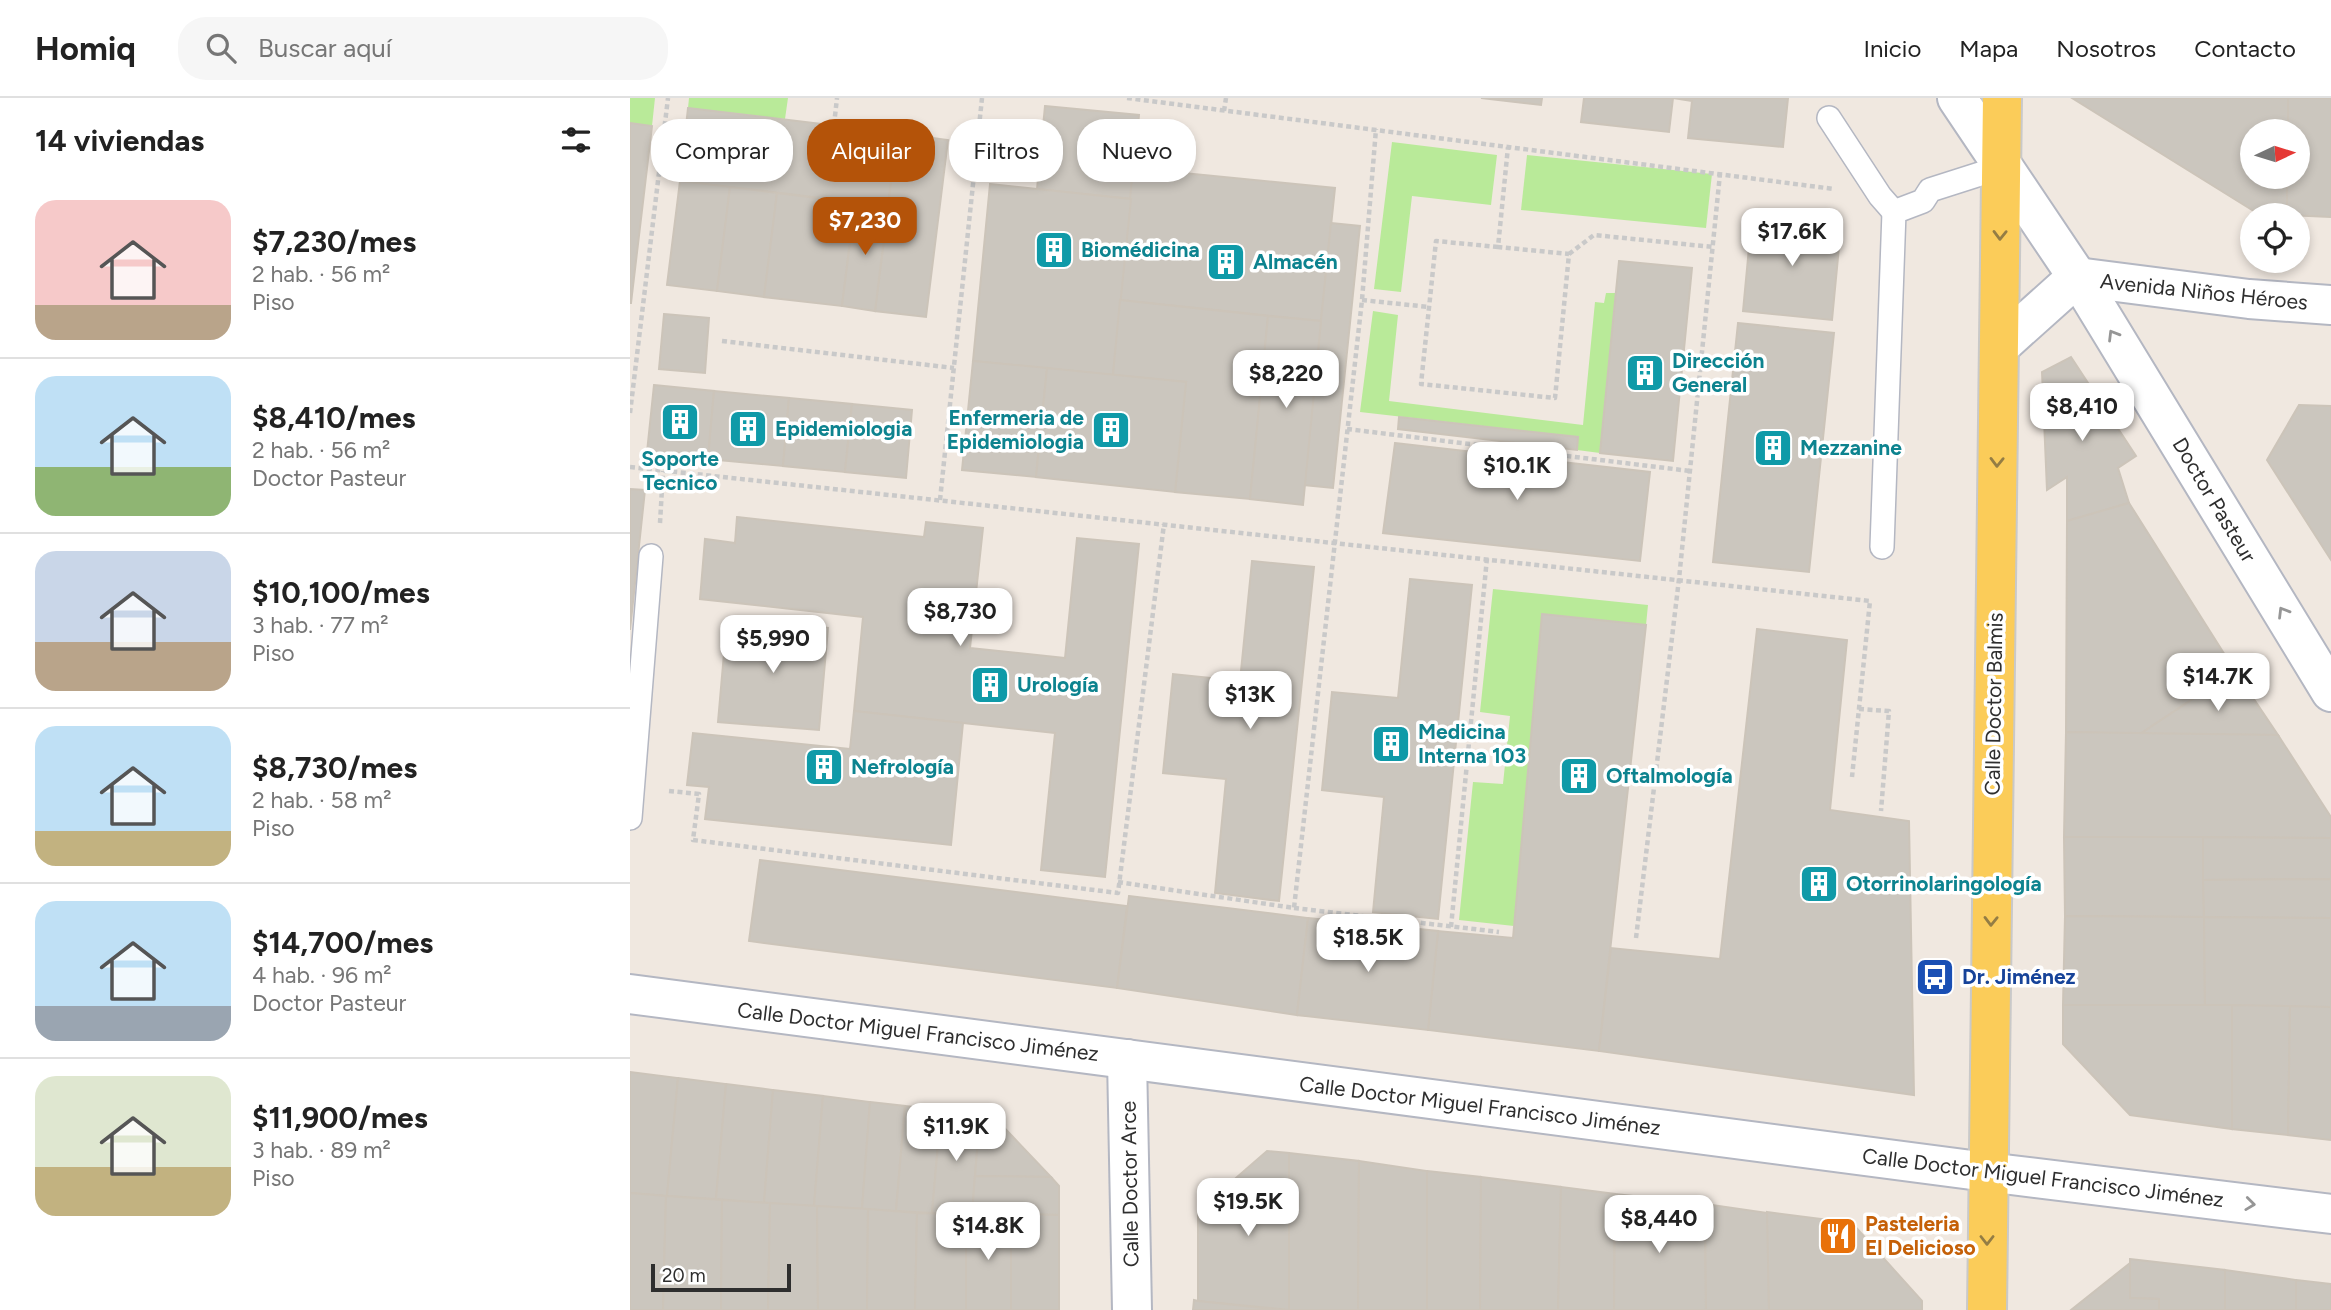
<!DOCTYPE html>
<html lang="es">
<meta charset="utf-8">
<style>
body{margin:0;font-family:Figtree,sans-serif;background:#f6f6f6;color:#222;height:100vh;display:flex;flex-direction:column;font-size:26px;white-space:nowrap}
*{box-sizing:border-box;margin:0}
p{font-size:23px;color:#767676}
.icon{flex:none;width:38px;height:38px;fill:none;stroke:currentColor;stroke-width:2;stroke-linecap:round;stroke-linejoin:round}
.map{position:relative;flex:1;overflow:hidden}
.sheet{display:flex;flex-direction:column;background:#fff;width:630px}
.sheet>*{flex:none}
.guide{position:absolute;left:21px;top:21px;width:665px;height:63px;display:flex;gap:14px}
.needle{width:46px;rotate:86deg}
.buttons{position:absolute;left:1610px;top:21px;display:grid;gap:14px}
.buttons a{display:grid;place-items:center;width:70px;height:70px;border-radius:50%;background:#fff;box-shadow:0 4px 10px #0003;font-size:35px}
.scale{position:absolute;left:21px;bottom:18px;width:140px;box-sizing:border-box;padding-left:7px;border:4px solid #2e2e2e;border-top:0;font-size:19px;line-height:24px;white-space:nowrap;color:#2e2e2e;-webkit-text-stroke:5px #fff;paint-order:stroke}
.price{position:absolute;translate:-50% -60px;padding:0 16px;border-radius:14px;background:#fff;color:#222;font-size:23px;line-height:46px;filter:drop-shadow(0 2px 4px #0008)}
.price::after{content:'';position:absolute;left:50%;top:42px;width:21px;height:16px;margin-left:-10px;background:inherit;clip-path:polygon(0 0,100% 0,50% 100%)}
.price.selected{background:#b45309;color:#fff}
ul{padding:0;list-style:none}
li{display:flex;align-items:center;gap:21px;height:175px;padding:0 35px}
li+li{border-top:2px solid #e0e0e0}
li span{display:grid;place-items:center;flex:none;width:196px;height:140px;border-radius:21px;color:#555}
li>.icon{margin-inline-start:auto}
span .icon{width:84px;height:84px;fill:#fffc;stroke-width:1}
li b{font-size:30px}
h2{display:flex;justify-content:space-between;align-items:center;height:84px;padding:0 35px;font-size:30px}
.tag{padding:0 24px;border-radius:28px;background:#fff;box-shadow:0 4px 10px #0003;font-size:24px;line-height:63px}
.tag.selected{background:#b45309;color:#fff}
header{display:flex;align-items:center;gap:42px;box-sizing:border-box;height:98px;padding:0 35px;background:#fff;border-bottom:2px solid #e0e0e0}
header strong{font-size:33px}
nav{display:flex;gap:38px;margin-inline-start:auto;font-size:24px}
.search{width:490px;height:63px;background:#f6f6f6;display:flex;align-items:center;gap:18px;box-sizing:border-box;padding:0 24px;border-radius:28px;color:#767676;font-size:26px}
main{display:flex;flex:1;min-height:0}
.map>svg:first-child{display:block}
</style>
<header>
<strong>Homiq</strong>
<div class="search"><svg class="icon" aria-label="search" viewBox="0 0 24 24"><circle cx="10" cy="10" r="6"/><path d="M15 15l6 6"/></svg>Buscar aquí</div>
<nav><a>Inicio</a><a>Mapa</a><a>Nosotros</a><a>Contacto</a></nav>
</header>
<main>
<section class="sheet">
<h2>14 viviendas<svg class="icon" aria-label="filters" viewBox="0 0 24 24"><path d="M4 7h16M4 17h16"/><circle cx="9" cy="7" r="2"/><circle cx="15" cy="17" r="2"/></svg></h2>
<ul>
<li><span style="background:linear-gradient(#f6c9c9 75%,#b9a48a 0)"><svg class="icon" aria-label="home" viewBox="0 0 24 24"><path d="M3 11l9-7 9 7M6 9v11h12V9"/></svg></span><div><b>$7,230/mes</b><p>2 hab. · 56 m²</p><p>Piso</p></div></li>
<li><span style="background:linear-gradient(#bfe0f5 65%,#8fb573 0)"><svg class="icon" aria-label="home" viewBox="0 0 24 24"><path d="M3 11l9-7 9 7M6 9v11h12V9"/></svg></span><div><b>$8,410/mes</b><p>2 hab. · 56 m²</p><p>Doctor Pasteur</p></div></li>
<li><span style="background:linear-gradient(#c9d6e8 65%,#b9a48a 0)"><svg class="icon" aria-label="home" viewBox="0 0 24 24"><path d="M3 11l9-7 9 7M6 9v11h12V9"/></svg></span><div><b>$10,100/mes</b><p>3 hab. · 77 m²</p><p>Piso</p></div></li>
<li><span style="background:linear-gradient(#bfe0f5 75%,#c2b280 0)"><svg class="icon" aria-label="home" viewBox="0 0 24 24"><path d="M3 11l9-7 9 7M6 9v11h12V9"/></svg></span><div><b>$8,730/mes</b><p>2 hab. · 58 m²</p><p>Piso</p></div></li>
<li><span style="background:linear-gradient(#bfe0f5 75%,#9aa5b1 0)"><svg class="icon" aria-label="home" viewBox="0 0 24 24"><path d="M3 11l9-7 9 7M6 9v11h12V9"/></svg></span><div><b>$14,700/mes</b><p>4 hab. · 96 m²</p><p>Doctor Pasteur</p></div></li>
<li><span style="background:linear-gradient(#dfe7d0 65%,#c2b280 0)"><svg class="icon" aria-label="home" viewBox="0 0 24 24"><path d="M3 11l9-7 9 7M6 9v11h12V9"/></svg></span><div><b>$11,900/mes</b><p>3 hab. · 89 m²</p><p>Piso</p></div></li>
</ul>
</section>
<div class="map">
<svg width="1701" height="1212" viewBox="0 0 1701 1212">
<rect width="100%" height="100%" fill="#f0e8e0"/>
<g fill="#b9ea99">
<path d="M 0,0 L 25,0 L 22,28 L 0,25 Z"/>
<path d="M 59,0 L 158,0 L 155,21 L 58,10 Z"/>
<path d="M 762,44 L 867,57 L 861,107 L 782,98 L 771,194 L 744,191 Z"/>
<path d="M 897,57 L 1082,76 L 1076,130 L 891,112 Z"/>
<path d="M 976,195 L 986,195 L 970,355 L 947,352 L 948,339 L 730,314 L 743,213 L 768,217 L 759,303 L 953,327 L 965,204 L 974,205 Z"/>
<path d="M 863,491 L 1018,507 L 1016,527 L 912,516 L 884,828 L 829,822 L 843,684 L 873,686 L 880,618 L 850,614 Z"/>
</g>
<g fill="#cbc6be" stroke="#ccc4b9" stroke-width="2">
<path d="M 851,0 L 912,0 L 911,7 Z"/>
<path d="M 954,0 L 1043,0 L 1039,34 L 951,24 Z"/>
<path d="M 1043,0 L 1158,0 L 1153,49 L 1058,40 L 1062,3 Z"/>
<path d="M 1442,0 L 1658,0 L 1658,33 L 1622,33 L 1622,79 L 1657,79 L 1657,117 L 1627,115 Z"/>
<path d="M 1658,0 L 1701,0 L 1701,119 L 1657,117 L 1657,79 L 1668,79 L 1668,33 L 1658,33 Z"/>
<path d="M 415,8 L 509,17 L 501,101 L 407,91 Z"/>
<path d="M 58,10 L 267,35 L 258,108 L 50,83 Z"/>
<path d="M 0,25 L 22,28 L 1,205 L 0,205 Z"/>
<path d="M 267,35 L 318,42 L 296,219 L 245,213 Z"/>
<path d="M 503,70 L 705,90 L 691,223 L 490,202 Z"/>
<path d="M 50,83 L 100,89 L 87,193 L 37,187 Z"/>
<path d="M 360,86 L 501,101 L 483,277 L 343,263 Z"/>
<path d="M 100,89 L 147,95 L 134,199 L 87,193 Z"/>
<path d="M 147,95 L 225,105 L 212,208 L 134,199 Z"/>
<path d="M 225,105 L 258,108 L 245,213 L 212,208 Z"/>
<path d="M 1122,118 L 1211,128 L 1202,222 L 1113,213 Z"/>
<path d="M 701,125 L 730,128 L 703,390 L 674,387 Z"/>
<path d="M 989,163 L 1062,170 L 1043,363 L 970,355 Z"/>
<path d="M 490,202 L 638,218 L 620,401 L 545,394 L 556,284 L 483,277 Z"/>
<path d="M 34,216 L 79,220 L 75,275 L 29,271 Z"/>
<path d="M 638,218 L 691,223 L 673,407 L 620,401 Z"/>
<path d="M 1108,225 L 1204,235 L 1179,474 L 1083,464 Z"/>
<path d="M 1441,259 L 1506,358 L 1488,370 L 1499,405 L 1437,423 L 1437,379 L 1417,392 L 1412,274 Z"/>
<path d="M 343,263 L 417,270 L 406,379 L 332,372 Z"/>
<path d="M 417,270 L 556,284 L 545,394 L 406,379 Z"/>
<path d="M 24,287 L 84,293 L 78,361 L 17,354 Z"/>
<path d="M 84,293 L 159,300 L 153,368 L 78,361 Z"/>
<path d="M 159,300 L 222,306 L 215,374 L 153,368 Z"/>
<path d="M 222,306 L 282,312 L 276,380 L 215,374 Z"/>
<path d="M 1669,307 L 1701,308 L 1701,462 L 1637,362 Z"/>
<path d="M 769,319 L 948,339 L 947,352 L 768,331 Z"/>
<path d="M 765,345 L 1020,374 L 1010,463 L 753,435 Z"/>
<path d="M 0,391 L 15,392 L 0,532 Z"/>
<path d="M 1499,405 L 1605,573 L 1510,636 L 1436,634 L 1437,423 Z"/>
<path d="M 107,419 L 294,439 L 296,424 L 353,430 L 340,550 L 435,560 L 447,440 L 509,446 L 475,779 L 411,772 L 425,635 L 224,613 L 233,519 L 70,501 L 75,441 L 105,445 Z"/>
<path d="M 622,463 L 684,469 L 649,803 L 585,795 L 596,681 L 533,675 L 543,576 L 610,583 Z"/>
<path d="M 780,481 L 842,487 L 808,821 L 743,814 L 754,699 L 692,692 L 702,594 L 768,600 Z"/>
<path d="M 912,516 L 1016,527 L 969,953 L 798,932 L 808,833 L 883,840 Z"/>
<path d="M 97,521 L 198,530 L 189,632 L 88,624 Z"/>
<path d="M 1127,531 L 1217,542 L 1200,712 L 1279,723 L 1284,997 L 969,953 L 981,850 L 1090,861 Z"/>
<path d="M 1605,573 L 1648,637 L 1510,636 Z"/>
<path d="M 224,613 L 333,625 L 321,747 L 75,721 L 79,689 L 57,687 L 63,635 L 220,651 Z"/>
<path d="M 1436,634 L 1648,637 L 1701,719 L 1701,740 L 1434,739 Z"/>
<path d="M 1434,739 L 1573,739 L 1574,819 L 1435,818 Z"/>
<path d="M 1573,739 L 1701,740 L 1701,781 L 1573,782 Z"/>
<path d="M 130,762 L 497,808 L 487,890 L 119,843 Z"/>
<path d="M 1701,781 L 1701,820 L 1574,819 L 1573,782 Z"/>
<path d="M 499,798 L 678,820 L 667,917 L 487,890 Z"/>
<path d="M 1435,818 L 1574,819 L 1575,908 L 1433,907 Z"/>
<path d="M 1574,819 L 1701,820 L 1701,909 L 1575,908 Z"/>
<path d="M 678,820 L 808,833 L 798,932 L 667,917 Z"/>
<path d="M 1433,907 L 1602,907 L 1602,1031 L 1500,1017 L 1433,946 Z"/>
<path d="M 1602,907 L 1660,908 L 1658,1037 L 1602,1031 Z"/>
<path d="M 1660,908 L 1701,909 L 1701,1042 L 1658,1037 Z"/>
<path d="M 0,974 L 48,980 L 37,1098 L 0,1095 Z"/>
<path d="M 48,980 L 96,986 L 86,1101 L 37,1098 Z"/>
<path d="M 96,986 L 143,992 L 134,1105 L 86,1101 Z"/>
<path d="M 143,992 L 193,998 L 184,1108 L 134,1105 Z"/>
<path d="M 193,998 L 240,1004 L 232,1111 L 184,1108 Z"/>
<path d="M 240,1004 L 275,1008 L 266,1113 L 232,1111 Z"/>
<path d="M 275,1008 L 311,1012 L 302,1115 L 266,1113 Z"/>
<path d="M 311,1012 L 350,1017 L 342,1115 L 302,1115 Z"/>
<path d="M 350,1017 L 364,1019 L 421,1079 L 345,1078 Z"/>
<path d="M 637,1053 L 659,1055 L 659,1212 L 568,1203 L 568,1113 Z"/>
<path d="M 659,1055 L 729,1063 L 728,1212 L 659,1212 Z"/>
<path d="M 729,1063 L 797,1073 L 797,1212 L 728,1212 Z"/>
<path d="M 797,1073 L 851,1079 L 850,1212 L 797,1212 Z"/>
<path d="M 345,1078 L 421,1079 L 429,1088 L 429,1117 L 342,1115 Z"/>
<path d="M 851,1079 L 931,1089 L 928,1212 L 850,1212 Z"/>
<path d="M 931,1089 L 985,1096 L 984,1212 L 928,1212 Z"/>
<path d="M 0,1095 L 36,1098 L 33,1212 L 0,1212 Z"/>
<path d="M 985,1096 L 1075,1106 L 1076,1212 L 984,1212 Z"/>
<path d="M 36,1098 L 92,1102 L 91,1212 L 33,1212 Z"/>
<path d="M 92,1102 L 140,1105 L 138,1212 L 91,1212 Z"/>
<path d="M 140,1105 L 187,1108 L 188,1212 L 138,1212 Z"/>
<path d="M 1075,1106 L 1138,1115 L 1139,1212 L 1076,1212 Z"/>
<path d="M 187,1108 L 238,1111 L 237,1212 L 188,1212 Z"/>
<path d="M 238,1111 L 287,1115 L 285,1212 L 237,1212 Z"/>
<path d="M 1137,1114 L 1222,1125 L 1292,1203 L 1292,1212 L 1139,1212 Z"/>
<path d="M 287,1115 L 336,1116 L 336,1212 L 285,1212 Z"/>
<rect x="336" y="1116" width="45" height="96"/>
<path d="M 381,1116 L 429,1117 L 429,1212 L 381,1212 Z"/>
<path d="M 1500,1161 L 1595,1172 L 1595,1212 L 1529,1212 L 1529,1201 L 1500,1200 Z"/>
<path d="M 1500,1165 L 1500,1200 L 1529,1201 L 1529,1212 L 1441,1212 Z"/>
<path d="M 1595,1172 L 1666,1182 L 1666,1212 L 1595,1212 Z"/>
<path d="M 1666,1182 L 1701,1186 L 1701,1212 L 1666,1212 Z"/>
<path d="M 564,1202 L 568,1203 L 652,1212 L 563,1212 Z"/>
</g>
<g fill="none" stroke-linecap="round" stroke-linejoin="round">
<g stroke="#b4b7c2" stroke-width="26">
<g id="service">
<path d="M 1199,20 L 1250,98 L 1264,114"/>
<path d="M 1252,449 L 1264,114 L 1293,103 L 1300,92 L 1372,69"/>
<path d="M 0,720 L 21,458"/>
</g>
</g>
<g stroke="#b4b7c2" stroke-width="42">
<g id="minor">
<path d="M 0,896 L 1357,1074 L 1701,1116"/>
<path d="M 497,961 L 502,1212"/>
</g>
</g>
<g stroke="#b4b7c2" stroke-width="42">
<g id="tertiary">
<path d="M 1327,0 L 1454,189 L 1701,594"/>
<path d="M 1369,249 L 1447,179"/>
</g>
</g>
<g stroke="#b4b7c2" stroke-width="42">
<path id="secondary" d="M 1447,179 L 1619,201 L 1701,207"/>
</g>
<g stroke="#c9c9c9" stroke-width="42">
<path id="primary" d="M 1357,1212 L 1372,0"/>
</g>
<g stroke="#c9c9c9" stroke-width="4.5" stroke-dasharray="5 3.5" stroke-linecap="butt">
<path d="M 497,0 L 1204,91"/>
<path d="M 594,13 L 596,0"/>
<path d="M 204,27 L 207,0"/>
<path d="M 868,149 L 806,143 L 791,286 L 925,300 L 939,156 L 868,149 L 878,49"/>
<path d="M 939,156 L 964,137 L 1083,149"/>
<path d="M 732,202 L 799,209"/>
<path d="M 92,243 L 324,270"/>
<path d="M 0,315 L 38,0"/>
<path d="M 717,331 L 1060,373"/>
<path d="M 0,369 L 1240,503 L 1222,679"/>
<path d="M 310,402 L 352,0"/>
<path d="M 30,425 L 33,373"/>
<path d="M 1229,611 L 1259,613 L 1251,713"/>
<path d="M 39,693 L 69,696 L 63,742 L 488,795 L 534,426"/>
<path d="M 488,784 L 664,810 L 732,202 L 746,31"/>
<path d="M 664,810 L 869,834"/>
<path d="M 821,829 L 857,460"/>
<path d="M 1006,840 L 1049,481 L 1090,76"/>
</g>
<use href="#service" stroke="#fff" stroke-width="23"/>
<use href="#minor" stroke="#fff" stroke-width="38"/>
<use href="#tertiary" stroke="#fff" stroke-width="38"/>
<use href="#secondary" stroke="#fff" stroke-width="38"/>
<use href="#primary" stroke="#fbcc59" stroke-width="38"/>
</g>
<defs><path id="oneway-chevron" d="M-2-3.5L2.5 0L-2 3.5" fill="none" stroke-width="1.6" stroke-linecap="round" stroke-linejoin="round" transform="scale(1.75)"/></defs>
<g stroke="#947d44">
<use href="#oneway-chevron" transform="translate(1370 137) rotate(91)"/>
<use href="#oneway-chevron" transform="translate(1367 364) rotate(91)"/>
<use href="#oneway-chevron" transform="translate(1361 823) rotate(91)"/>
<use href="#oneway-chevron" transform="translate(1357 1142) rotate(90)"/>
</g>
<g stroke="#969696">
<use href="#oneway-chevron" transform="translate(1483 237) rotate(-121)"/>
<use href="#oneway-chevron" transform="translate(1653 514) rotate(-121)"/>
<use href="#oneway-chevron" transform="translate(1620 1106) rotate(7)"/>
</g>
<defs>
<g id="building-square" transform="scale(2.0125)"><rect x="-9" y="-9" width="18" height="18" rx="4" fill="#0f9aa8" stroke="#fff"/><path d="M-4-6H4V6H1V3H-1V6H-4ZM-2.5-4.3h1.7v1.8h-1.7ZM.8-4.3h1.7v1.8H.8ZM-2.5-1h1.7V.8h-1.7ZM.8-1h1.7V.8H.8Z" fill="#fff"/></g>
<g id="bus-square" transform="scale(2.0125)"><rect x="-9" y="-9" width="18" height="18" rx="4" fill="#1a4fb4" stroke="#fff"/><path d="M-5-6H5V4H4V6H2V4H-2V6H-4V4H-5ZM-3.5-4V0h7V-4ZM-3.5 1.2v1.5H-2V1.2ZM2 1.2v1.5H3.5V1.2Z" fill="#fff"/></g>
<g id="restaurant-square" transform="scale(2.0125)"><rect x="-9" y="-9" width="18" height="18" rx="4" fill="#e8710a" stroke="#fff"/><path d="M-5-6h1v4h1v-4h1v4h1v-4h1v5L-1.5 .5V6h-2V.5L-5-1ZM5-6V6H3V1.5H1.5Q1.5-4 5-6Z" fill="#fff"/></g>
</defs>
<g fill-rule="evenodd">
<use href="#building-square" x="424" y="152"/>
<use href="#building-square" x="596" y="164"/>
<use href="#building-square" x="1015" y="275"/>
<use href="#building-square" x="50" y="324"/>
<use href="#building-square" x="118" y="331"/>
<use href="#building-square" x="481" y="332"/>
<use href="#building-square" x="1143" y="350"/>
<use href="#building-square" x="360" y="587"/>
<use href="#building-square" x="761" y="646"/>
<use href="#building-square" x="194" y="669"/>
<use href="#building-square" x="949" y="678"/>
<use href="#building-square" x="1189" y="786"/>
<use href="#bus-square" x="1305" y="879"/>
<use href="#restaurant-square" x="1208" y="1138"/>
</g>
<g text-anchor="middle" stroke-width="7" stroke-linejoin="round" paint-order="stroke">
<g font-size="21" font-weight="bold" fill="#0d838f" stroke="#fff" text-anchor="start">
<text x="451" y="159">Biomédicina</text>
<text x="623" y="171">Almacén</text>
<text x="1042" y="270">Dirección<tspan x="1042" dy="24">General</tspan></text>
<text x="454" y="327" text-anchor="end">Enfermeria de<tspan x="454" dy="24">Epidemiologia</tspan></text>
<text x="145" y="338">Epidemiologia</text>
<text x="1170" y="357">Mezzanine</text>
<text x="50" y="368" text-anchor="middle">Soporte<tspan x="50" dy="24">Tecnico</tspan></text>
<text x="387" y="594">Urología</text>
<text x="788" y="641">Medicina<tspan x="788" dy="24">Interna 103</tspan></text>
<text x="221" y="676">Nefrología</text>
<text x="976" y="685">Oftalmología</text>
<text x="1216" y="793">Otorrinolaringología</text>
</g>
<g font-size="21" fill="#2e2e2e" stroke="#fff">
<text transform="translate(1574 194) rotate(6)" y="7">Avenida Niños Héroes</text>
<text transform="translate(1584 402) rotate(59)" y="7">Doctor Pasteur</text>
<text transform="translate(1364 606) rotate(-89)" y="7">Calle Doctor Balmis</text>
<text transform="translate(288 934) rotate(7)" y="7">Calle Doctor Miguel Francisco Jiménez</text>
<text transform="translate(850 1008) rotate(7)" y="7">Calle Doctor Miguel Francisco Jiménez</text>
<text transform="translate(1413 1080) rotate(7)" y="7">Calle Doctor Miguel Francisco Jiménez</text>
<text transform="translate(500 1086) rotate(-91)" y="7">Calle Doctor Arce</text>
</g>
<g font-size="21" font-weight="bold" fill="#164399" stroke="#fff" text-anchor="start">
<text x="1332" y="886">Dr. Jiménez</text>
</g>
<g font-size="21" font-weight="bold" fill="#c56008" stroke="#fff" text-anchor="start">
<text x="1235" y="1133">Pasteleria<tspan x="1235" dy="24">El Delicioso</tspan></text>
</g>
</g>
</svg>
<div class="buttons">
<a><svg class="needle" viewBox="-14 -14 28 28"><path d="M0-13l5 13h-10z" fill="#e53935"/><path d="M0 13l5-13h-10z" fill="#767676"/></svg></a>
<a><svg class="icon" aria-label="locate" viewBox="0 0 24 24"><circle cx="12" cy="12" r="6"/><path d="M12 2v4M12 18v4M2 12h4M18 12h4"/></svg></a>
</div>
<div class="scale">20 m</div>
<b class="price selected" style="left:235px;top:159px">$7,230</b>
<b class="price" style="left:1162px;top:170px">$17.6K</b>
<b class="price" style="left:656px;top:312px">$8,220</b>
<b class="price" style="left:1452px;top:345px">$8,410</b>
<b class="price" style="left:887px;top:404px">$10.1K</b>
<b class="price" style="left:330px;top:550px">$8,730</b>
<b class="price" style="left:143px;top:577px">$5,990</b>
<b class="price" style="left:1588px;top:615px">$14.7K</b>
<b class="price" style="left:620px;top:633px">$13K</b>
<b class="price" style="left:738px;top:876px">$18.5K</b>
<b class="price" style="left:326px;top:1065px">$11.9K</b>
<b class="price" style="left:618px;top:1140px">$19.5K</b>
<b class="price" style="left:1029px;top:1157px">$8,440</b>
<b class="price" style="left:358px;top:1164px">$14.8K</b>
<div class="guide">
<a class="tag">Comprar</a>
<a class="tag selected">Alquilar</a>
<a class="tag">Filtros</a>
<a class="tag">Nuevo</a>
</div>
</div>
</main>
